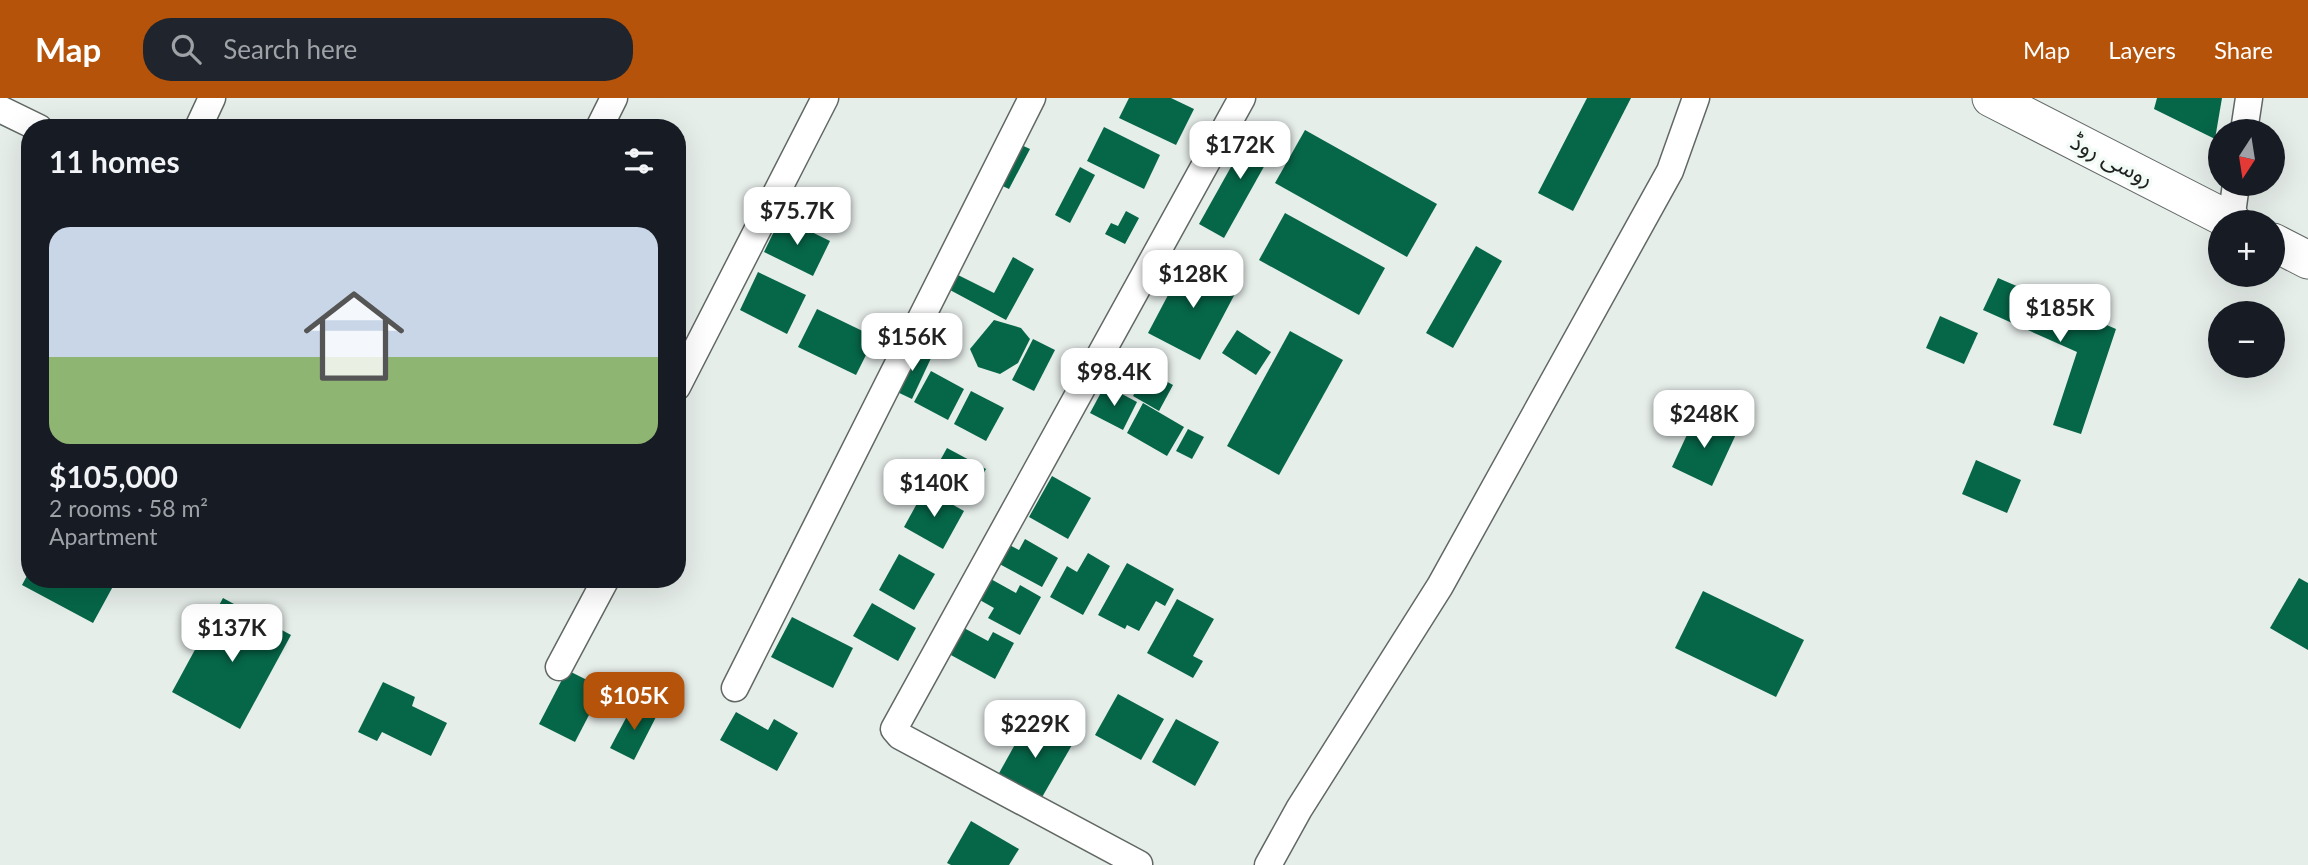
<!DOCTYPE html>
<meta charset="utf-8">
<style>
body{margin:0;font-family:Lato,"Noto Sans Arabic",sans-serif;background:#20242c;color:#f1f3f6;height:100vh;display:flex;flex-direction:column;font-size:26px;white-space:nowrap}
*{box-sizing:border-box;margin:0}
p{font-size:23px;color:#9ea1a6}
.icon{flex:none;width:38px;height:38px;fill:none;stroke:currentColor;stroke-width:2;stroke-linecap:round;stroke-linejoin:round}
.map{position:relative;flex:1;overflow:hidden}
.sheet{position:absolute;left:21px;top:21px;width:665px;height:469px;display:flex;flex-direction:column;background:#171b24;border-radius:28px;box-shadow:0 7px 28px #0002}
.sheet>*{flex:none}
.needle{width:46px;rotate:192deg}
.fabs{position:absolute;left:2208px;top:21px;display:grid;gap:14px}
.fabs a{display:grid;place-items:center;width:77px;height:77px;border-radius:50%;background:#171b24;box-shadow:0 7px 28px #0002;font-size:35px}
.price{position:absolute;translate:-50% -60px;padding:0 16px;border-radius:14px;background:#fff;color:#222;font-size:23px;line-height:46px;filter:drop-shadow(0 2px 4px #0008)}
.price::after{content:'';position:absolute;left:50%;top:42px;width:21px;height:16px;margin-left:-10px;background:inherit;clip-path:polygon(0 0,100% 0,50% 100%)}
.price.current{background:#b45309;color:#fff}
ul{padding:0;list-style:none}
li{display:grid;align-content:center;gap:14px;height:371px;padding:0 28px}
li+li{border-top:2px solid #363941}
li span{display:grid;place-items:center;height:217px;border-radius:21px;color:#555}
li>.icon{margin-inline-start:auto}
span .icon{width:126px;height:126px;fill:#fffc;stroke-width:1}
li b{font-size:30px}
h2{display:flex;justify-content:space-between;align-items:center;height:84px;padding:0 28px;font-size:30px}
header{display:flex;align-items:center;gap:42px;box-sizing:border-box;height:98px;padding:0 35px;background:#b45309;color:#fff}
header strong{font-size:33px}
nav{display:flex;gap:38px;margin-inline-start:auto;font-size:24px}
.search{width:490px;height:63px;background:#20242c;display:flex;align-items:center;gap:18px;box-sizing:border-box;padding:0 24px;border-radius:28px;color:#9ea1a6;font-size:26px}
.map>svg:first-child{display:block}
</style>
<header>
<strong>Map</strong>
<div class="search"><svg class="icon" aria-label="search" viewBox="0 0 24 24"><circle cx="10" cy="10" r="6"/><path d="M15 15l6 6"/></svg>Search here</div>
<nav><a>Map</a><a>Layers</a><a>Share</a></nav>
</header>
<div class="map">
<svg width="2308" height="767" viewBox="0 0 2308 767">
<rect width="100%" height="100%" fill="#e6eeea"/>
<g fill="#066648">
<path d="M 1129,0 L 1171,0 L 1194,11 L 1176,47 L 1119,20 Z"/>
<path d="M 1587,0 L 1631,0 L 1573,113 L 1538,95 Z"/>
<path d="M 2157,0 L 2222,0 L 2215,41 L 2154,11 Z"/>
<path d="M 1255,26 L 1280,40 L 1224,140 L 1199,126 Z"/>
<path d="M 1104,29 L 1160,57 L 1144,91 L 1087,63 Z"/>
<path d="M 1305,32 L 1437,106 L 1407,159 L 1275,85 Z"/>
<path d="M 1015,44 L 1030,51 L 1009,91 L 994,84 Z"/>
<path d="M 1080,69 L 1095,77 L 1070,125 L 1055,117 Z"/>
<path d="M 1126,113 L 1139,120 L 1125,146 L 1105,136 L 1111,125 L 1118,128 Z"/>
<path d="M 1285,115 L 1385,170 L 1359,217 L 1259,162 Z"/>
<path d="M 781,119 L 830,143 L 813,178 L 764,154 Z"/>
<path d="M 1476,148 L 1502,163 L 1453,250 L 1426,235 Z"/>
<path d="M 1013,159 L 1034,171 L 1006,222 L 950,192 L 958,177 L 994,195 Z"/>
<path d="M 1186,163 L 1238,190 L 1200,262 L 1148,235 Z"/>
<path d="M 758,174 L 806,197 L 787,236 L 740,212 Z"/>
<path d="M 1998,180 L 2116,231 L 2081,336 L 2053,327 L 2077,254 L 1983,212 Z"/>
<path d="M 817,211 L 875,239 L 856,277 L 798,249 Z"/>
<path d="M 1940,218 L 1978,235 L 1964,266 L 1926,250 Z"/>
<path d="M 994,222 L 1021,230 L 1030,241 L 1018,265 L 1000,276 L 978,269 L 970,251 Z"/>
<path d="M 1237,232 L 1271,254 L 1256,277 L 1222,255 Z"/>
<path d="M 1290,233 L 1343,262 L 1279,377 L 1227,348 Z"/>
<path d="M 1033,241 L 1055,252 L 1034,293 L 1012,282 Z"/>
<path d="M 913,249 L 932,258 L 912,301 L 893,292 Z"/>
<path d="M 1119,255 L 1140,266 L 1129,287 L 1107,276 Z"/>
<path d="M 931,273 L 964,291 L 948,322 L 914,304 Z"/>
<path d="M 1147,273 L 1173,287 L 1159,313 L 1133,298 Z"/>
<path d="M 1105,287 L 1137,304 L 1123,332 L 1090,315 Z"/>
<path d="M 971,293 L 1004,310 L 986,343 L 954,326 Z"/>
<path d="M 1143,305 L 1184,329 L 1167,358 L 1127,335 Z"/>
<path d="M 1697,315 L 1737,334 L 1712,388 L 1672,369 Z"/>
<path d="M 1188,331 L 1204,339 L 1192,361 L 1176,353 Z"/>
<path d="M 947,350 L 986,371 L 971,399 L 932,377 Z"/>
<path d="M 1976,362 L 2021,382 L 2007,415 L 1962,396 Z"/>
<path d="M 1052,378 L 1091,400 L 1068,441 L 1029,419 Z"/>
<path d="M 925,391 L 964,413 L 943,451 L 904,429 Z"/>
<path d="M 1025,441 L 1058,460 L 1042,489 L 992,462 L 1002,443 L 1019,452 Z"/>
<path d="M 1088,455 L 1110,468 L 1083,517 L 1050,499 L 1067,468 L 1077,474 Z"/>
<path d="M 899,456 L 935,476 L 914,512 L 879,492 Z"/>
<path d="M 1127,465 L 1174,491 L 1165,508 L 1156,503 L 1139,533 L 1127,527 L 1125,531 L 1098,517 Z"/>
<path d="M 30,472 L 30,481 L 117,481 L 93,525 L 22,487 Z"/>
<path d="M 989,480 L 1016,495 L 1020,487 L 1041,499 L 1020,537 L 988,520 L 994,510 L 978,501 Z"/>
<path d="M 2299,480 L 2308,485 L 2308,552 L 2270,530 Z"/>
<path d="M 1703,493 L 1804,542 L 1776,599 L 1675,550 Z"/>
<path d="M 223,500 L 291,537 L 240,631 L 172,594 Z"/>
<path d="M 1177,501 L 1214,521 L 1193,558 L 1203,563 L 1193,580 L 1147,555 Z"/>
<path d="M 872,505 L 916,530 L 898,563 L 853,538 Z"/>
<path d="M 792,519 L 853,550 L 833,590 L 771,559 Z"/>
<path d="M 964,530 L 988,543 L 993,534 L 1014,545 L 995,581 L 949,556 Z"/>
<path d="M 567,572 L 603,590 L 575,644 L 539,626 Z"/>
<path d="M 383,584 L 415,599 L 412,608 L 447,625 L 431,658 L 382,634 L 377,643 L 358,634 Z"/>
<path d="M 1118,596 L 1164,621 L 1141,662 L 1095,637 Z"/>
<path d="M 634,605 L 657,617 L 634,662 L 610,650 Z"/>
<path d="M 736,614 L 768,632 L 774,621 L 798,635 L 777,673 L 720,642 Z"/>
<path d="M 1176,621 L 1219,644 L 1195,688 L 1152,664 Z"/>
<path d="M 1028,623 L 1072,647 L 1041,701 L 998,677 Z"/>
<path d="M 971,723 L 1019,751 L 1009,767 L 951,767 L 947,765 Z"/>
</g>
<g fill="none" stroke-linecap="round" stroke-linejoin="round">
<g stroke="#616864" stroke-width="29">
<g id="street">
<path d="M 0,11 L 39,30"/>
<path d="M 198,30 L 212,0"/>
<path d="M 599,30 L 614,0"/>
<path d="M 2244,33 L 2249,0"/>
<path d="M 2231,123 L 2236,86"/>
<path d="M 677,289 L 825,0"/>
<path d="M 559,569 L 606,481"/>
<path d="M 735,590 L 1032,0"/>
<path d="M 1139,766 L 900,638 L 894,631 L 1242,0"/>
<path d="M 1268,767 L 1299,711 L 1440,488 L 1670,73 L 1696,0"/>
</g>
</g>
<g stroke="#616864" stroke-width="39">
<g id="secondary">
<path d="M 1991,0 L 2233,124"/>
<path d="M 2273,144 L 2308,162"/>
</g>
</g>
<use href="#street" stroke="#fff" stroke-width="26"/>
<use href="#secondary" stroke="#fff" stroke-width="37"/>
</g>
<g text-anchor="middle" stroke-width="7" stroke-linejoin="round" paint-order="stroke">
<g font-size="23" fill="#202221" stroke="#f3fbf7">
<text transform="translate(2112 62) rotate(27)" y="8">روسی روڈ</text>
</g>
</g>
</svg>
<div class="fabs">
<a><svg class="needle" viewBox="-14 -14 28 28"><path d="M0-13l5 13h-10z" fill="#e53935"/><path d="M0 13l5-13h-10z" fill="#9ea1a6"/></svg></a>
<a>+</a>
<a>−</a>
</div>
<b class="price" style="left:1240px;top:83px">$172K</b>
<b class="price" style="left:797px;top:149px">$75.7K</b>
<b class="price" style="left:1193px;top:212px">$128K</b>
<b class="price" style="left:2060px;top:246px">$185K</b>
<b class="price" style="left:912px;top:275px">$156K</b>
<b class="price" style="left:1114px;top:310px">$98.4K</b>
<b class="price" style="left:1704px;top:352px">$248K</b>
<b class="price" style="left:934px;top:421px">$140K</b>
<b class="price" style="left:232px;top:566px">$137K</b>
<b class="price current" style="left:634px;top:634px">$105K</b>
<b class="price" style="left:1035px;top:662px">$229K</b>
<section class="sheet">
<h2>11 homes<svg class="icon" aria-label="filters" viewBox="0 0 24 24"><path d="M4 7h16M4 17h16"/><circle cx="9" cy="7" r="2"/><circle cx="15" cy="17" r="2"/></svg></h2>
<ul>
<li><span style="background:linear-gradient(#c9d6e8 60%,#8fb573 0)"><svg class="icon" aria-label="home" viewBox="0 0 24 24"><path d="M3 11l9-7 9 7M6 9v11h12V9"/></svg></span><div><b>$105,000</b><p>2 rooms · 58 m²</p><p>Apartment</p></div></li>
</ul>
</section>
</div>
